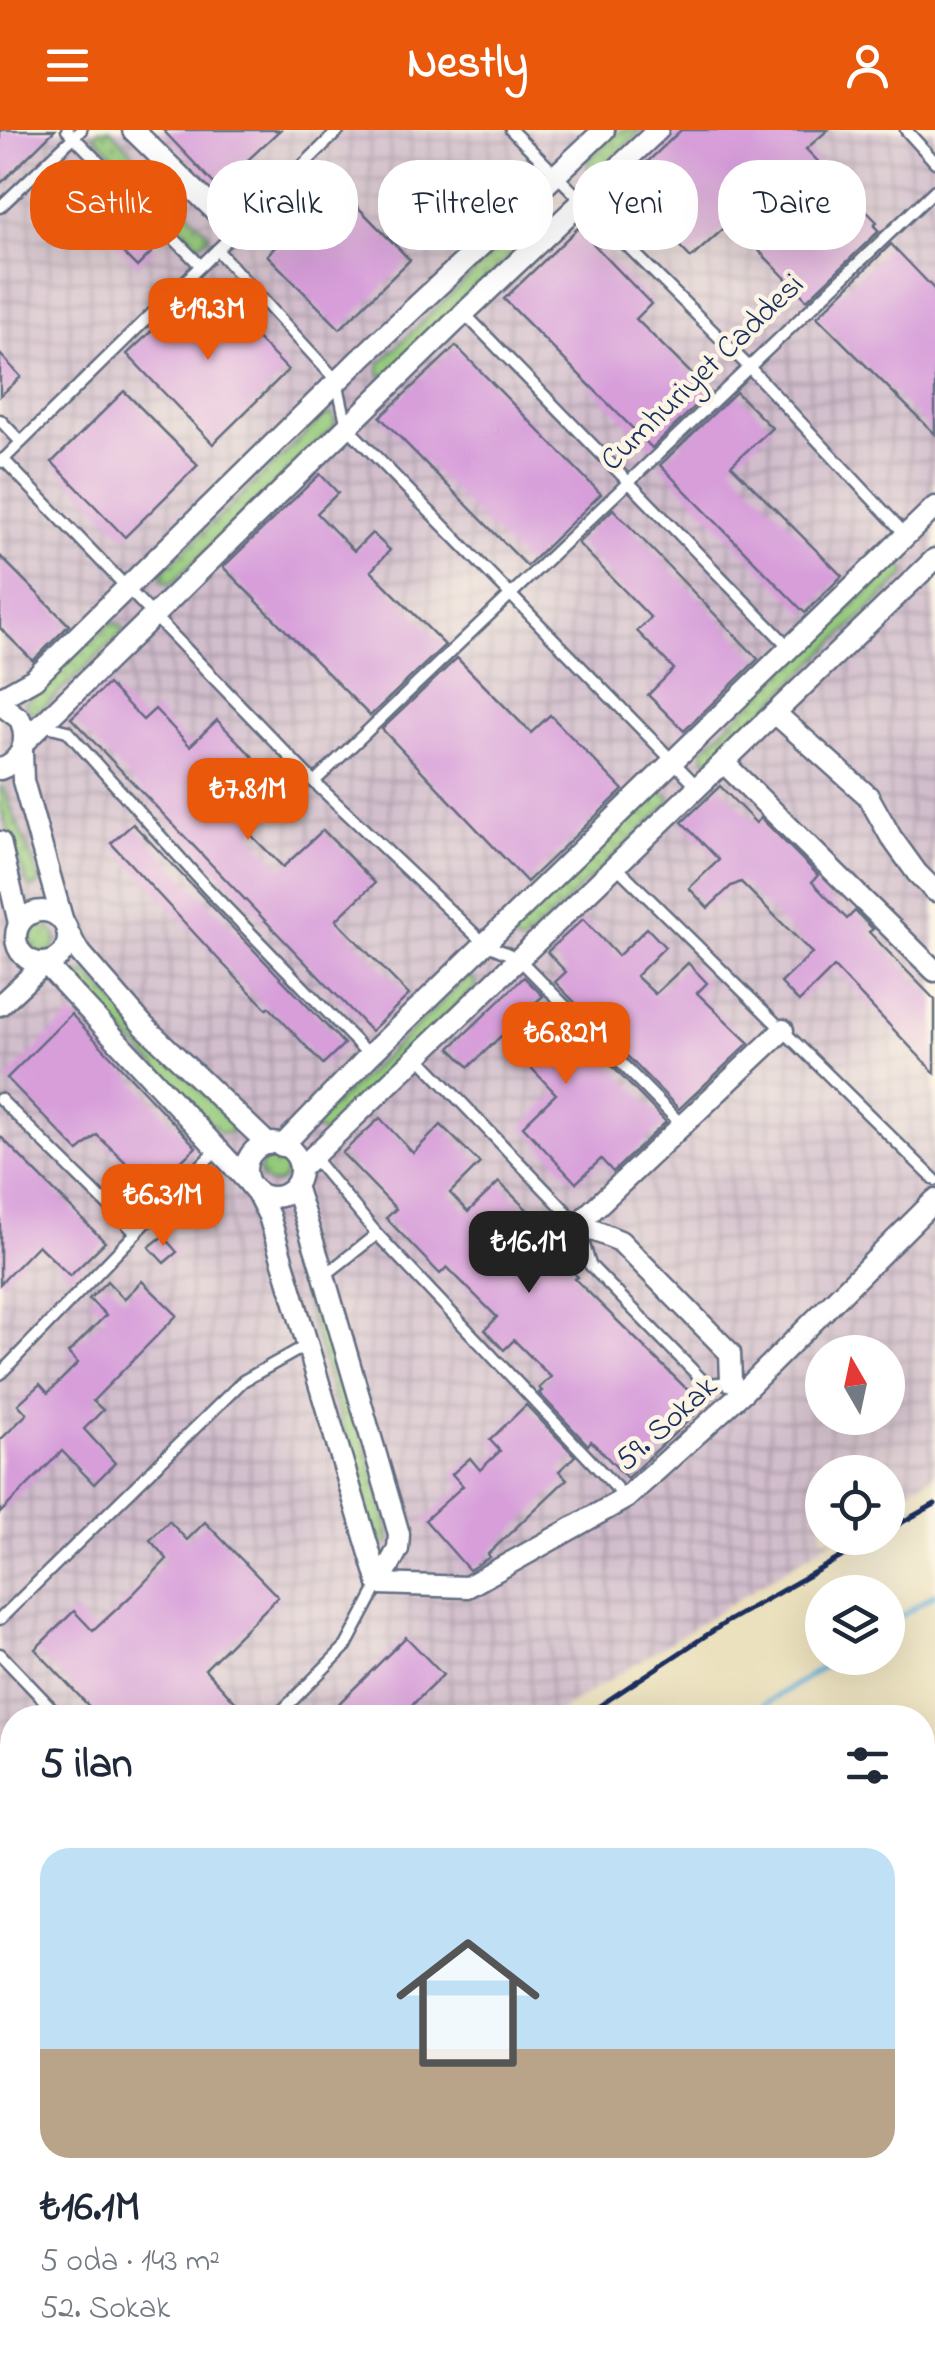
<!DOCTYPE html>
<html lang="tr">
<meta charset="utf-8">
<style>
body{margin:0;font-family:"Indie Flower",sans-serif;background:#f6f6f7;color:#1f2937;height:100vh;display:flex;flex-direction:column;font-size:38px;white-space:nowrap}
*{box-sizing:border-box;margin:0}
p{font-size:32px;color:#747a83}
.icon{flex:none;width:55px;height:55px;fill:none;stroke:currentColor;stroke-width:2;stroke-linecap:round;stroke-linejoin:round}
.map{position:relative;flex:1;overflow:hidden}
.sheet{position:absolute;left:0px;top:1575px;width:935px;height:670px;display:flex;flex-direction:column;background:#fff;border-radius:40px 40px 0 0;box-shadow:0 10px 40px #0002}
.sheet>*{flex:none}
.hud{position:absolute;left:30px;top:30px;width:875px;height:90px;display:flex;gap:20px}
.needle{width:65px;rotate:351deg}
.controls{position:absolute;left:805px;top:1205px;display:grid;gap:20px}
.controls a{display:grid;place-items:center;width:100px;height:100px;border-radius:50%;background:#fff;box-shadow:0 10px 40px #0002;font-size:50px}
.price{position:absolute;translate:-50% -85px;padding:0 22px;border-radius:20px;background:#ea580c;color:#fff;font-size:32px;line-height:65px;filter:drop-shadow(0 2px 5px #0008)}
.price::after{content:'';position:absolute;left:50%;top:60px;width:30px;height:22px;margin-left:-15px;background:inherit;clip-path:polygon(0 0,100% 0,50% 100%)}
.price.selected{background:#222;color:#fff}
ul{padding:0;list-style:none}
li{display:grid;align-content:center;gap:20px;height:530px;padding:0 40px}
li span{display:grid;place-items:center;height:310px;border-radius:30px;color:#555}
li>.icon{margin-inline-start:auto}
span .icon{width:180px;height:180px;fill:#fffc;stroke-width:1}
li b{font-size:42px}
h2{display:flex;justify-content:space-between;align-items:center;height:120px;padding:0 40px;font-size:42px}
.tag{padding:0 35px;border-radius:40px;background:#fff;box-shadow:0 10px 40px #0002;font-size:35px;line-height:90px}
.tag.selected{background:#ea580c;color:#fff}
header{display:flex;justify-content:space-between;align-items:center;height:130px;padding:0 40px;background:#ea580c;color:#fff;font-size:45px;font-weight:800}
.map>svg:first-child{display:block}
</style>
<header><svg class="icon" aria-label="menu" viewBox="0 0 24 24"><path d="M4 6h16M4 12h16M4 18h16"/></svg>Nestly<svg class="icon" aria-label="person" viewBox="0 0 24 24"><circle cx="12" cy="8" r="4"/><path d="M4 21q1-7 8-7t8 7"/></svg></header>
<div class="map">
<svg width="935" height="2245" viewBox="0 0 935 2245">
<defs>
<pattern id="industrial-grid" width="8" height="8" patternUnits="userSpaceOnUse" patternTransform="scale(2.5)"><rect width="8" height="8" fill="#d1bdcc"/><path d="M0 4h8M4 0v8" fill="none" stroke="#a99aa9"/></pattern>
<pattern id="grass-dots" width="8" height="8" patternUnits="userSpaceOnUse" patternTransform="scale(2.5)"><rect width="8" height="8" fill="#95ca7c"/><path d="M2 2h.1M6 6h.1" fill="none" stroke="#79a469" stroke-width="1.8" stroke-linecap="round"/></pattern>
</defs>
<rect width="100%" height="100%" fill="#fcf5e5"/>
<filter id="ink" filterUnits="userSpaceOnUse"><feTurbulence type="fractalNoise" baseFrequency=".01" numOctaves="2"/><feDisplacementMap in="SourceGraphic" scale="20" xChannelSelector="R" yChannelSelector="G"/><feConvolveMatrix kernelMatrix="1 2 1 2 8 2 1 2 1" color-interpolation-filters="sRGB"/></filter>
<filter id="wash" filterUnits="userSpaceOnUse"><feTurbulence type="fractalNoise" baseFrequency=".0048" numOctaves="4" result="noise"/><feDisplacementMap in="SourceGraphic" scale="40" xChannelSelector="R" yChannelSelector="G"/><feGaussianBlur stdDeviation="2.25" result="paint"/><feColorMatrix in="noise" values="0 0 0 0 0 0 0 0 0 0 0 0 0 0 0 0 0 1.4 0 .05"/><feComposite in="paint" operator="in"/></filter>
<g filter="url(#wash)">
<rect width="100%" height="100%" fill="#ebe1be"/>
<path fill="url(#industrial-grid)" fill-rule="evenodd" d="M 0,0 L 935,0 L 935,1344 L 888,1374 L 888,1342 L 822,1342 L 822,1408 L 835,1408 L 551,1587 L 12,1588 L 12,1994 L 0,2004 ZM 822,1222 L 888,1222 L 888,1288 L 822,1288 Z"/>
<g fill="url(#grass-dots)" stroke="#587c6d" stroke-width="2.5">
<path d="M 99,0 L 111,0 L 210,105 L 199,115 L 94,5 Z"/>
<path d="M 620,0 L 641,0 L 598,42 L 588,41 L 588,30 Z"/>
<path d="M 545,84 L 542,95 L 389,246 L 379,245 L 379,234 L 530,88 Z"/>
<path d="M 332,284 L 336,295 L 173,452 L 165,453 L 161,447 L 163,441 L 324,286 Z"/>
<path d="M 901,434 L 907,443 L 713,629 L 705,629 L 702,620 L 895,435 Z"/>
<path d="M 112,492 L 123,497 L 123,502 L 35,585 L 24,574 Z"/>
<path d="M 0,657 L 3,657 L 41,753 L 33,758 L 27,754 L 0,677 Z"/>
<path d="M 659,661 L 669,666 L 670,672 L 522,814 L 512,809 L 512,801 Z"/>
<circle cx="43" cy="810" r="13"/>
<path d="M 87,843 L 233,994 L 232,1002 L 220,1003 L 76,853 L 76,845 Z"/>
<path d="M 468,848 L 474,849 L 477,856 L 325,1003 L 315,1000 L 316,991 Z"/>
<circle cx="273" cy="1041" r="13"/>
<path d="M 288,1094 L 300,1099 L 378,1357 L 390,1411 L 378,1417 L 284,1098 Z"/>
</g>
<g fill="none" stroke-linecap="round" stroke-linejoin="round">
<g stroke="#65b2de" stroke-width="5">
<path d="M 888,1495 L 935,1464"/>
<path d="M 744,1588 L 837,1528"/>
<path d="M 0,2159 L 12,2148"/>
</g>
</g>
<g id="blocks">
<g fill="#d79eda">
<path d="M 0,0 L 55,0 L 0,54 Z"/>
<path d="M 163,0 L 280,0 L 218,58 Z"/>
<path d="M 681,0 L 828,0 L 806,19 L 877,92 L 874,96 L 879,101 L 807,170 L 731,92 L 691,128 L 622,56 Z"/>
<path d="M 70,32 L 155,119 L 137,137 L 51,50 Z"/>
<path d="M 337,56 L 410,130 L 340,199 L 267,125 Z"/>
<path d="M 578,98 L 651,174 L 636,189 L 710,262 L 652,318 L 504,169 Z"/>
<path d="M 891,114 L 935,160 L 935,304 L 817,187 Z"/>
<path d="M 203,153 L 288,240 L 213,314 L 127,224 Z"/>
<path d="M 456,216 L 601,364 L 527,436 L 380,287 Z"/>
<path d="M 0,224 L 21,247 L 0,266 Z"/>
<path d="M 124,261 L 198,335 L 125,407 L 52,332 Z"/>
<path d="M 736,262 L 772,298 L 731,335 L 842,446 L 805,483 L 660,335 Z"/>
<path d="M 320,344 L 338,363 L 317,383 L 354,421 L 372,403 L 390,420 L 371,441 L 445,515 L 370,586 L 223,437 Z"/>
<path d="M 613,379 L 758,529 L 684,601 L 648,565 L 674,539 L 637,501 L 651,488 L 578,413 Z"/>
<path d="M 0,426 L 69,495 L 33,531 L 0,498 Z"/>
<path d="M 457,528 L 531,603 L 550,585 L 623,660 L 527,752 L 382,599 Z"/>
<path d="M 108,554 L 143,590 L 155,579 L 190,616 L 217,590 L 290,665 L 250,704 L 283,737 L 323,700 L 375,753 L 336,790 L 409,865 L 371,901 L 71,588 Z"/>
<path d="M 720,656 L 756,693 L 761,688 L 818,745 L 812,752 L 847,789 L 855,781 L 873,799 L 869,802 L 935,870 L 935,943 L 834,837 L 799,872 L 781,853 L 812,823 L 741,752 L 731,756 L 708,778 L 689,758 L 719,730 L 682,692 Z"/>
<path d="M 133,694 L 344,914 L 323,934 L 269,877 L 267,879 L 220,831 L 111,713 Z"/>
<path d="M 583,789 L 618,826 L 647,798 L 665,817 L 636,846 L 655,864 L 688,833 L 707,853 L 697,863 L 749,913 L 679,979 L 555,852 L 566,842 L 547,822 Z"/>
<path d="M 524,847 L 543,866 L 535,873 L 591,931 L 599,923 L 666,992 L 613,1042 L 601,1029 L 576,1053 L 523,996 L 556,964 L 501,906 L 469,937 L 450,918 Z"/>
<path d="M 71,884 L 196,1017 L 133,1078 L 116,1061 L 136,1042 L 97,1005 L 78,1021 L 7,948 Z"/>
<path d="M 380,988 L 413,1023 L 441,995 L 480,1033 L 450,1063 L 468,1082 L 499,1052 L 553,1105 L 545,1114 L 578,1147 L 575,1149 L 704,1276 L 627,1348 L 591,1311 L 588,1315 L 539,1263 L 542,1261 L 539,1258 L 551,1247 L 514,1210 L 504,1220 L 485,1200 L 497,1187 L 447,1137 L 440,1144 L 386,1088 L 396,1079 L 342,1023 Z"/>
<path d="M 0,1006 L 105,1112 L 70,1146 L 38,1115 L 0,1154 Z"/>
<path d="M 163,1106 L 177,1122 L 164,1133 L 149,1117 Z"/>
<path d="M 107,1151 L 124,1169 L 142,1151 L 177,1185 L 93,1271 L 103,1280 L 84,1299 L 115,1333 L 94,1354 L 62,1321 L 0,1383 L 0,1310 L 27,1284 L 18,1274 L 40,1254 L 48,1263 L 78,1233 L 68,1223 L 106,1185 L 89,1169 Z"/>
<path d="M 526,1275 L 575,1326 L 559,1341 L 567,1349 L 488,1424 L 490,1427 L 469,1440 L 425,1390 L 463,1356 L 452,1344 L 470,1328 L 480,1340 L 500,1321 L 490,1310 Z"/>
<path d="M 169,1391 L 187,1410 L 205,1392 L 278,1467 L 205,1539 L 250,1588 L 100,1588 L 35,1519 L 74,1481 L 93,1501 L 132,1465 L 167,1429 L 150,1410 Z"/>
<path d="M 406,1507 L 443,1545 L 399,1588 L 324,1588 Z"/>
</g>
</g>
</g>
<g filter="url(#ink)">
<use href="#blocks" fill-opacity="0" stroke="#646d80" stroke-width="2.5"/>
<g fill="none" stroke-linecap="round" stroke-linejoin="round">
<g stroke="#646d80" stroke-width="15">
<g id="lane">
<path d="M 67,0 L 200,135"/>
<path d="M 511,0 L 749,237 L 905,404"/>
<path d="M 906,0 L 935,32"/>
<path d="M 0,77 L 81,0"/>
<path d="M 217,120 L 337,251 L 347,297 L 698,657"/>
<path d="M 464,183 L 790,518"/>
<path d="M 0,290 L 21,312"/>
<path d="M 3,329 L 314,652 L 485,814 L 518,828 L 682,995"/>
<path d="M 1,332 L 339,0"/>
<path d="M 43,595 L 67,601 L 206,757 L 369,925"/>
<path d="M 314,652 L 935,60"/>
<path d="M 616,736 L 935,1050"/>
<path d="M 418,927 L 578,1094 L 590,1135 L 706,1254 L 733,1252"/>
<path d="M 0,969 L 136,1103"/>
<path d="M 313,1027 L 377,1104 L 626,1368"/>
<path d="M 324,1146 L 377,1104"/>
<path d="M 0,1244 L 217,1019"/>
<path d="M 0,1489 L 243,1251 L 307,1215"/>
<path d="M 0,1524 L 61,1588"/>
<path d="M 275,1588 L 346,1516 L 379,1454"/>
<path d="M 0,1861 L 12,1848"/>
</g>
</g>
<g stroke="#646d80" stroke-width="25">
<g id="street">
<path d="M 133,0 L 236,101"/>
<path d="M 0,568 L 34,549 L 361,228 L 604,0"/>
<path d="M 0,574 L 20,589 C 29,611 23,630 0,639"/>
<path d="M 776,584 L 868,666 L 891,707 L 917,743 L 935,761"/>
<path d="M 25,611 L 464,183 L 658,0"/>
<path d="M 22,622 L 23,651 L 63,792"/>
<path d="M 724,633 L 935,841"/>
<path d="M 0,712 L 19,793"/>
<circle cx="42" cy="807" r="26"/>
<path d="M 67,800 L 77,819 L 144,896 L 268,1014"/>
<path d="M 0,875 L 45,833 L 250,1054"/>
<circle cx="273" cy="1040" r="27"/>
<path d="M 282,1016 L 369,926 L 935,377"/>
<path d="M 300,1039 L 935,429"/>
<path d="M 295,1056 L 324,1146 L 399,1404 L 398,1419 L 379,1454"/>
<path d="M 256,1061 L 269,1086 L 379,1454"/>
<path d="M 731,1251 L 730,1223 L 620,1111 L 578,1094 L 783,900"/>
<path d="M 379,1454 L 467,1457 L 626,1368 L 744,1261 L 935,1070"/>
</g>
</g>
<use href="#lane" stroke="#fff" stroke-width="10"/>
<use href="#street" stroke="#fff" stroke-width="20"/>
<g stroke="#1b2f5e" stroke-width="5">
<path d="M 888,1400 L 935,1374"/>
<path d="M 581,1588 L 728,1491 L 875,1408"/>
<path d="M 0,2029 L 12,2018"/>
</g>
</g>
</g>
<g text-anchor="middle" stroke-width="9" stroke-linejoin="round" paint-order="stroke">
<g font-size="32" fill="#1b2f5e" stroke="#fcf5e5">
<text transform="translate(701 241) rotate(-44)" y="11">Cumhuriyet Caddesi</text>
<text transform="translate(665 1292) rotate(-42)" y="11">59. Sokak</text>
</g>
</g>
</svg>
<div class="controls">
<a><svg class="needle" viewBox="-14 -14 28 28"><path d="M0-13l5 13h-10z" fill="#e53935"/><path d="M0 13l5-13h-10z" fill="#747a83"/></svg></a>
<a><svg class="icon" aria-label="locate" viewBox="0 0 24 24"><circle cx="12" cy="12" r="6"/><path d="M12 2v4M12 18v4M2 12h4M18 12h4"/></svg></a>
<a><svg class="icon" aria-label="layers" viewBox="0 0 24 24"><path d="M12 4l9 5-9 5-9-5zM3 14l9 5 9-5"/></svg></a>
</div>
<b class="price" style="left:208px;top:233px">₺19.3M</b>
<b class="price" style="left:248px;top:713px">₺7.81M</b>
<b class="price" style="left:566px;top:957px">₺6.82M</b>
<b class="price" style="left:163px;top:1119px">₺6.31M</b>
<b class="price selected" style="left:529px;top:1166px">₺16.1M</b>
<div class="hud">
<a class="tag selected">Satılık</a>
<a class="tag">Kiralık</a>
<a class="tag">Filtreler</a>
<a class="tag">Yeni</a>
<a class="tag">Daire</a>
</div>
<section class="sheet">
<h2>5 ilan<svg class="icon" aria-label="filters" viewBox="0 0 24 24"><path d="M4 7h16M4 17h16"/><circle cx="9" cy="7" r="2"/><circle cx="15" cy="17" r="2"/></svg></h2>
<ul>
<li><span style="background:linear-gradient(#bfe0f5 65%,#b9a48a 0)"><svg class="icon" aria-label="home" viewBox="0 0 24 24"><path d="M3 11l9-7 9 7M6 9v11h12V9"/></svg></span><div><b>₺16.1M</b><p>5 oda · 143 m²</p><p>52. Sokak</p></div></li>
</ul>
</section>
</div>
